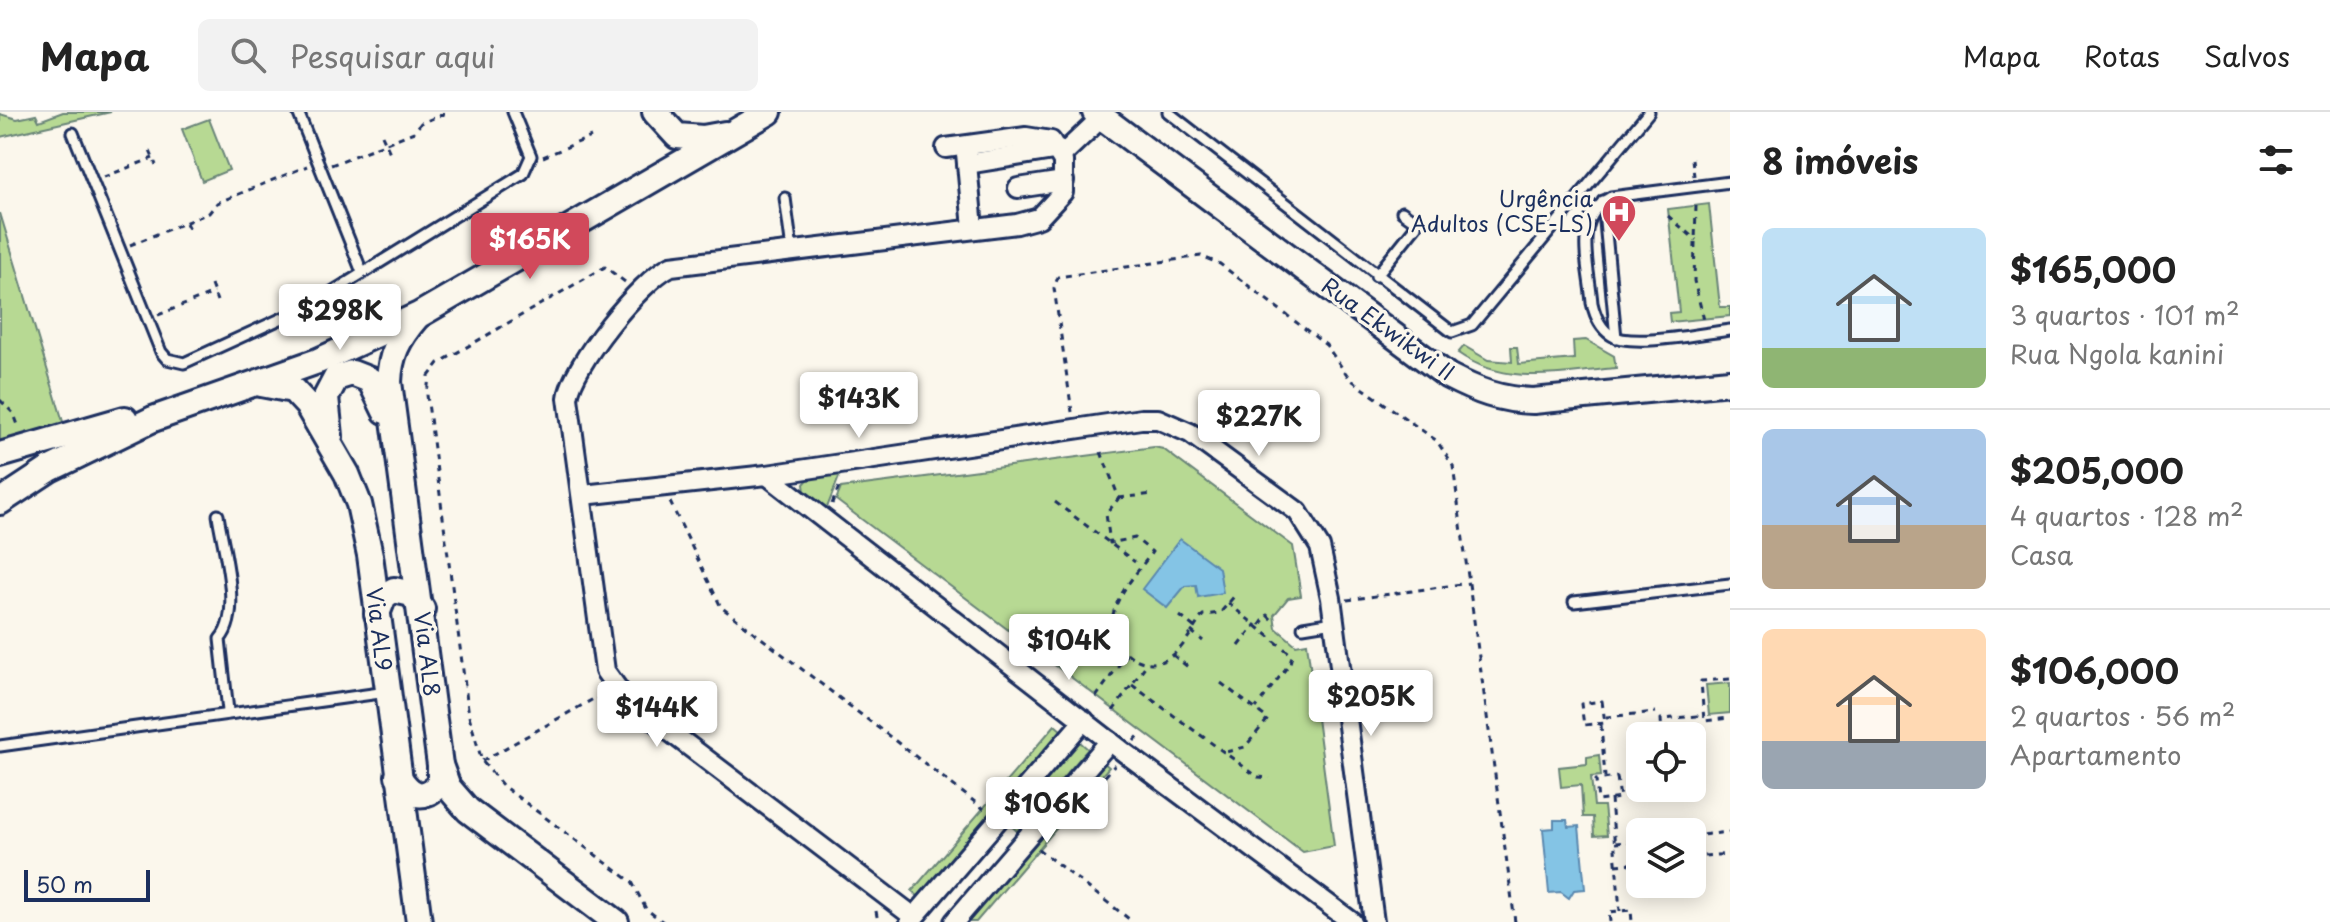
<!DOCTYPE html>
<html lang="pt">
<meta charset="utf-8">
<style>
body{margin:0;font-family:"Playpen Sans",sans-serif;background:#f2f2f2;color:#222;height:100vh;display:flex;flex-direction:column;font-size:30px;white-space:nowrap}
*{box-sizing:border-box;margin:0}
p{font-size:26px;color:#767676}
.icon{flex:none;width:44px;height:44px;fill:none;stroke:currentColor;stroke-width:2;stroke-linecap:round;stroke-linejoin:round}
.map{position:relative;flex:1;overflow:hidden}
.side{display:flex;flex-direction:column;background:#fff;width:600px}
.side>*{flex:none}
.controls{position:absolute;left:1626px;top:610px;display:grid;gap:16px}
.controls a{display:grid;place-items:center;width:80px;height:80px;border-radius:12px;background:#fff;box-shadow:0 4px 20px #0003;font-size:40px}
.scale{position:absolute;left:24px;bottom:20px;width:126px;box-sizing:border-box;padding-left:8px;border:4px solid #1b2f5e;border-top:0;font-size:22px;line-height:28px;white-space:nowrap;color:#1b2f5e;-webkit-text-stroke:6px #fbf7ec;paint-order:stroke}
.price{position:absolute;translate:-50% -68px;padding:0 18px;border-radius:8px;background:#fff;color:#222;font-size:26px;line-height:52px;filter:drop-shadow(0 2px 4px #0008)}
.price::after{content:'';position:absolute;left:50%;top:48px;width:24px;height:18px;margin-left:-12px;background:inherit;clip-path:polygon(0 0,100% 0,50% 100%)}
.price.selected{background:#d1495b;color:#fff}
ul{padding:0;list-style:none}
li{display:flex;align-items:center;gap:24px;height:200px;padding:0 32px}
li+li{border-top:2px solid #e0e0e0}
li span{display:grid;place-items:center;flex:none;width:224px;height:160px;border-radius:12px;color:#555}
li>.icon{margin-inline-start:auto}
span .icon{width:96px;height:96px;fill:#fffc;stroke-width:1}
li b{font-size:34px}
h2{display:flex;justify-content:space-between;align-items:center;height:96px;padding:0 32px;font-size:34px}
header{display:flex;align-items:center;gap:48px;box-sizing:border-box;height:112px;padding:0 40px;background:#fff;border-bottom:2px solid #e0e0e0}
header strong{font-size:38px}
nav{display:flex;gap:44px;margin-inline-start:auto;font-size:28px}
.search{width:560px;height:72px;background:#f2f2f2;display:flex;align-items:center;gap:20px;box-sizing:border-box;padding:0 28px;border-radius:12px;color:#767676;font-size:30px}
main{display:flex;flex:1;min-height:0}
.map>svg:first-child{display:block}
</style>
<header>
<strong>Mapa</strong>
<div class="search"><svg class="icon" aria-label="search" viewBox="0 0 24 24"><circle cx="10" cy="10" r="6"/><path d="M15 15l6 6"/></svg>Pesquisar aqui</div>
<nav><a>Mapa</a><a>Rotas</a><a>Salvos</a></nav>
</header>
<main>
<div class="map">
<svg width="1730" height="810" viewBox="0 0 1730 810">
<rect width="100%" height="100%" fill="#fbf7ec"/>
<filter id="ink" filterUnits="userSpaceOnUse"><feTurbulence type="fractalNoise" baseFrequency=".0125" numOctaves="2"/><feDisplacementMap in="SourceGraphic" scale="16" xChannelSelector="R" yChannelSelector="G"/><feConvolveMatrix kernelMatrix="1 2 1 2 8 2 1 2 1" color-interpolation-filters="sRGB"/></filter>
<g filter="url(#ink)">
<g fill="#b7d993" stroke="#698478" stroke-width="2">
<path d="M 63,0 L 111,0 L 0,25 L 0,2 L 17,7 L 36,3 L 39,9 Z"/>
<path d="M 209,7 L 229,58 L 202,69 L 182,17 Z"/>
<path d="M 1709,92 L 1720,195 L 1730,195 L 1730,204 L 1670,210 L 1669,201 L 1679,200 L 1668,97 Z"/>
<path d="M 0,101 L 64,313 L 0,331 Z"/>
<path d="M 1586,228 L 1614,244 L 1616,256 C 1561,261 1506,275 1458,241 L 1464,234 L 1488,248 L 1512,250 L 1511,235 L 1517,235 L 1519,252 L 1574,247 L 1573,229 Z"/>
<path d="M 1154,335 L 1163,337 L 1293,434 L 1301,484 L 1288,486 L 1274,503 L 1276,516 L 1296,533 L 1307,531 L 1334,734 L 1303,740 L 836,388 L 841,376 Z"/>
<path d="M 841,360 L 826,398 L 805,380 L 804,372 L 812,363 Z"/>
<path d="M 1730,571 L 1730,601 L 1709,603 L 1706,573 Z"/>
<path d="M 1055,613 L 1062,619 L 919,785 L 912,779 Z"/>
<path d="M 1080,630 L 1088,637 L 1017,719 L 1009,712 Z"/>
<path d="M 1599,643 L 1601,664 L 1591,665 L 1594,694 L 1604,694 L 1607,723 L 1594,724 L 1593,705 L 1583,705 L 1581,673 L 1561,675 L 1559,655 L 1587,652 L 1587,645 Z"/>
<path d="M 1103,650 L 1109,655 L 976,810 L 964,810 Z"/>
</g>
<g fill="#84c4e5" stroke="#5a88af" stroke-width="2">
<path d="M 1180,427 L 1219,456 L 1223,481 L 1198,485 L 1196,473 L 1185,474 L 1167,496 L 1142,477 Z"/>
<path d="M 1554,708 L 1567,708 L 1568,715 L 1579,714 L 1585,777 L 1574,778 L 1569,786 L 1561,780 L 1549,781 L 1543,717 L 1554,716 Z"/>
</g>
<g fill="none" stroke-linecap="round" stroke-linejoin="round">
<g stroke="#1b2f5e" stroke-width="15">
<g id="lane">
<path d="M 298,0 L 362,160"/>
<path d="M 1168,0 L 1452,220 L 1472,213 L 1649,0"/>
<path d="M 73,21 L 161,240 L 167,247 L 184,251 L 311,193 L 523,62 L 531,44 L 513,0"/>
<path d="M 1730,70 L 1611,85 C 1572,106 1589,153 1592,191 C 1595,204 1600,216 1611,223 C 1631,236 1705,221 1730,218"/>
<path d="M 785,86 L 792,138"/>
<path d="M 1603,89 L 1616,226"/>
<path d="M 1376,164 L 1416,114 L 1416,110 L 1402,100"/>
<path d="M 218,403 C 223,437 243,501 220,527 L 228,599"/>
<path d="M 1574,490 L 1730,472"/>
<path d="M 1303,515 L 1334,510"/>
<path d="M 0,634 L 387,580"/>
</g>
</g>
<g stroke="#1b2f5e" stroke-width="24">
<g id="street">
<path d="M 966,41 L 973,116"/>
<path d="M 1062,43 L 1102,5"/>
<path d="M 967,52 L 1059,37"/>
<path d="M 1018,76 L 1064,69"/>
<path d="M 767,363 L 1125,641 L 1352,810"/>
<path d="M 583,383 L 767,363 L 1141,307 L 1158,307 L 1190,321 L 1298,400 L 1320,435 L 1331,486 L 1374,810"/>
<path d="M 914,805 L 623,584 L 605,559 L 568,286 C 572,253 641,168 671,154 L 1017,112 L 1039,106 L 1063,80 L 1063,49 L 1051,29 L 1026,25 L 946,36"/>
<path d="M 910,810 L 1084,608"/>
<path d="M 954,810 L 1110,629"/>
</g>
</g>
<g stroke="#1b2f5e" stroke-width="30">
<g id="secondary">
<path d="M 655,0 L 677,24 L 703,26 L 725,22"/>
<path d="M 1095,0 L 1448,264 C 1477,279 1500,288 1533,289 L 1730,270"/>
<path d="M 416,206 C 398,227 390,243 389,270 L 440,653 L 448,675 L 468,698 L 616,810"/>
<path d="M 261,272 L 293,278 L 307,293 L 347,362 L 359,392 L 370,443 L 419,810"/>
<path d="M 330,324 L 326,285 L 336,266 L 352,261 L 370,268 L 385,299"/>
<path d="M 0,343 L 125,307"/>
<path d="M 0,390 L 50,357 L 153,307 L 318,249 L 419,203 L 769,0"/>
<path d="M 377,502 L 384,484 L 394,478 L 412,482 L 422,497"/>
<path d="M 398,664 C 411,683 421,690 440,672 L 440,653"/>
</g>
</g>
<g stroke="#1b2f5e" stroke-width="3" stroke-dasharray="6 6" stroke-linecap="butt">
<path d="M 382,23 L 390,41"/>
<path d="M 150,39 L 156,53"/>
<path d="M 543,45 L 591,25"/>
<path d="M 1692,47 L 1694,64"/>
<path d="M 331,53 L 414,20 L 421,11 L 449,0"/>
<path d="M 104,65 L 153,46"/>
<path d="M 1696,94 L 1694,169 L 1704,208"/>
<path d="M 1668,104 L 1696,128"/>
<path d="M 186,111 L 191,121"/>
<path d="M 130,133 L 209,101 L 217,91 L 307,54"/>
<path d="M 625,170 L 605,155 L 439,251 L 429,264 L 427,283 L 469,604 L 482,649 L 503,674 L 632,770 L 646,797 L 663,810"/>
<path d="M 211,173 L 217,189"/>
<path d="M 158,203 L 214,181"/>
<path d="M 0,288 L 14,302 L 19,316"/>
<path d="M 1072,300 L 1054,176 L 1058,165 L 1201,144 L 1220,152 L 1326,233 L 1350,267 L 1437,329 L 1453,354 L 1515,810"/>
<path d="M 1101,340 L 1119,386 L 1106,402 L 1110,431 L 1135,426 L 1152,440 C 1139,459 1118,480 1113,503 C 1106,535 1145,566 1173,543 C 1185,534 1194,515 1203,503 L 1220,501 L 1237,481"/>
<path d="M 1119,386 L 1153,382"/>
<path d="M 670,390 L 721,495 L 984,697"/>
<path d="M 1055,390 L 1135,450"/>
<path d="M 832,392 L 841,370"/>
<path d="M 1347,488 L 1469,471"/>
<path d="M 1228,491 L 1292,543 L 1290,551 L 1256,596"/>
<path d="M 1180,504 L 1194,515"/>
<path d="M 1260,513 L 1267,503 L 1273,509"/>
<path d="M 1191,519 L 1203,529"/>
<path d="M 1239,534 L 1256,512"/>
<path d="M 1173,543 L 1188,555"/>
<path d="M 1730,567 L 1701,569 L 1704,609 L 1730,606"/>
<path d="M 1221,571 L 1268,607 L 1245,635 L 1226,640"/>
<path d="M 1132,573 L 1258,665 L 1270,666"/>
<path d="M 1096,585 L 1126,543"/>
<path d="M 1602,589 L 1605,611 L 1584,613 L 1581,592 Z"/>
<path d="M 1113,599 L 1148,550"/>
<path d="M 1606,605 L 1656,600"/>
<path d="M 1601,613 L 1605,665"/>
<path d="M 1662,624 L 1661,607 L 1697,604 L 1701,640 L 1692,641"/>
<path d="M 1134,629 L 1142,620"/>
<path d="M 482,649 L 597,585 L 607,592"/>
<path d="M 1617,665 L 1620,686 L 1598,689 L 1596,668 Z"/>
<path d="M 1611,687 L 1620,799"/>
<path d="M 1081,692 L 1115,653"/>
<path d="M 1695,712 L 1699,758"/>
<path d="M 1677,713 L 1677,720"/>
<path d="M 1692,724 L 1730,720"/>
<path d="M 1615,731 L 1640,729"/>
<path d="M 1038,737 L 1133,810"/>
<path d="M 1692,745 L 1730,742"/>
<path d="M 1616,753 L 1640,751"/>
<path d="M 876,799 L 878,810"/>
<path d="M 1610,810 L 1609,800 L 1631,798 L 1632,810"/>
</g>
<use href="#lane" stroke="#fbf7ec" stroke-width="9"/>
<use href="#street" stroke="#fbf7ec" stroke-width="18"/>
<use href="#secondary" stroke="#fbf7ec" stroke-width="24"/>
</g>
</g>
<defs>
<g id="hospital-pin" transform="scale(1.8)"><path d="M0 17L-7.5 6A9.5 9.5 0 1 1 7.5 6Z" fill="#d1495b" stroke="#fbf7ec"/><path d="M-5-5h3v3.5h4V-5h3V5h-3V1.5h-4V5h-3Z" fill="#fff"/></g>
</defs>
<g fill-rule="evenodd">
<use href="#hospital-pin" x="1619" y="100"/>
</g>
<g text-anchor="middle" stroke-width="7" stroke-linejoin="round" paint-order="stroke">
<g font-size="22" fill="#1b2f5e" stroke="#fbf7ec" text-anchor="end">
<text x="1593" y="95">Urgência<tspan x="1593" dy="25">Adultos (CSE-LS)</tspan></text>
</g>
<g font-size="22" fill="#1b2f5e" stroke="#fbf7ec">
<text transform="translate(1388 217) rotate(36)" y="8">Rua Ekwikwi II</text>
<text transform="translate(379 517) rotate(83)" y="8">Via AL9</text>
<text transform="translate(427 542) rotate(83)" y="8">Via AL8</text>
</g>
</g>
</svg>
<div class="controls">
<a><svg class="icon" aria-label="locate" viewBox="0 0 24 24"><circle cx="12" cy="12" r="6"/><path d="M12 2v4M12 18v4M2 12h4M18 12h4"/></svg></a>
<a><svg class="icon" aria-label="layers" viewBox="0 0 24 24"><path d="M12 4l9 5-9 5-9-5zM3 14l9 5 9-5"/></svg></a>
</div>
<div class="scale">50 m</div>
<b class="price selected" style="left:530px;top:169px">$165K</b>
<b class="price" style="left:340px;top:240px">$298K</b>
<b class="price" style="left:859px;top:328px">$143K</b>
<b class="price" style="left:1259px;top:346px">$227K</b>
<b class="price" style="left:1069px;top:570px">$104K</b>
<b class="price" style="left:1371px;top:626px">$205K</b>
<b class="price" style="left:657px;top:637px">$144K</b>
<b class="price" style="left:1047px;top:733px">$106K</b>
</div>
<section class="side">
<h2>8 imóveis<svg class="icon" aria-label="filters" viewBox="0 0 24 24"><path d="M4 7h16M4 17h16"/><circle cx="9" cy="7" r="2"/><circle cx="15" cy="17" r="2"/></svg></h2>
<ul>
<li><span style="background:linear-gradient(#bfe0f5 75%,#8fb573 0)"><svg class="icon" aria-label="home" viewBox="0 0 24 24"><path d="M3 11l9-7 9 7M6 9v11h12V9"/></svg></span><div><b>$165,000</b><p>3 quartos · 101 m²</p><p>Rua Ngola kanini</p></div></li>
<li><span style="background:linear-gradient(#a9c7e8 60%,#b9a48a 0)"><svg class="icon" aria-label="home" viewBox="0 0 24 24"><path d="M3 11l9-7 9 7M6 9v11h12V9"/></svg></span><div><b>$205,000</b><p>4 quartos · 128 m²</p><p>Casa</p></div></li>
<li><span style="background:linear-gradient(#ffd9b3 70%,#9aa5b1 0)"><svg class="icon" aria-label="home" viewBox="0 0 24 24"><path d="M3 11l9-7 9 7M6 9v11h12V9"/></svg></span><div><b>$106,000</b><p>2 quartos · 56 m²</p><p>Apartamento</p></div></li>
</ul>
</section>
</main>
